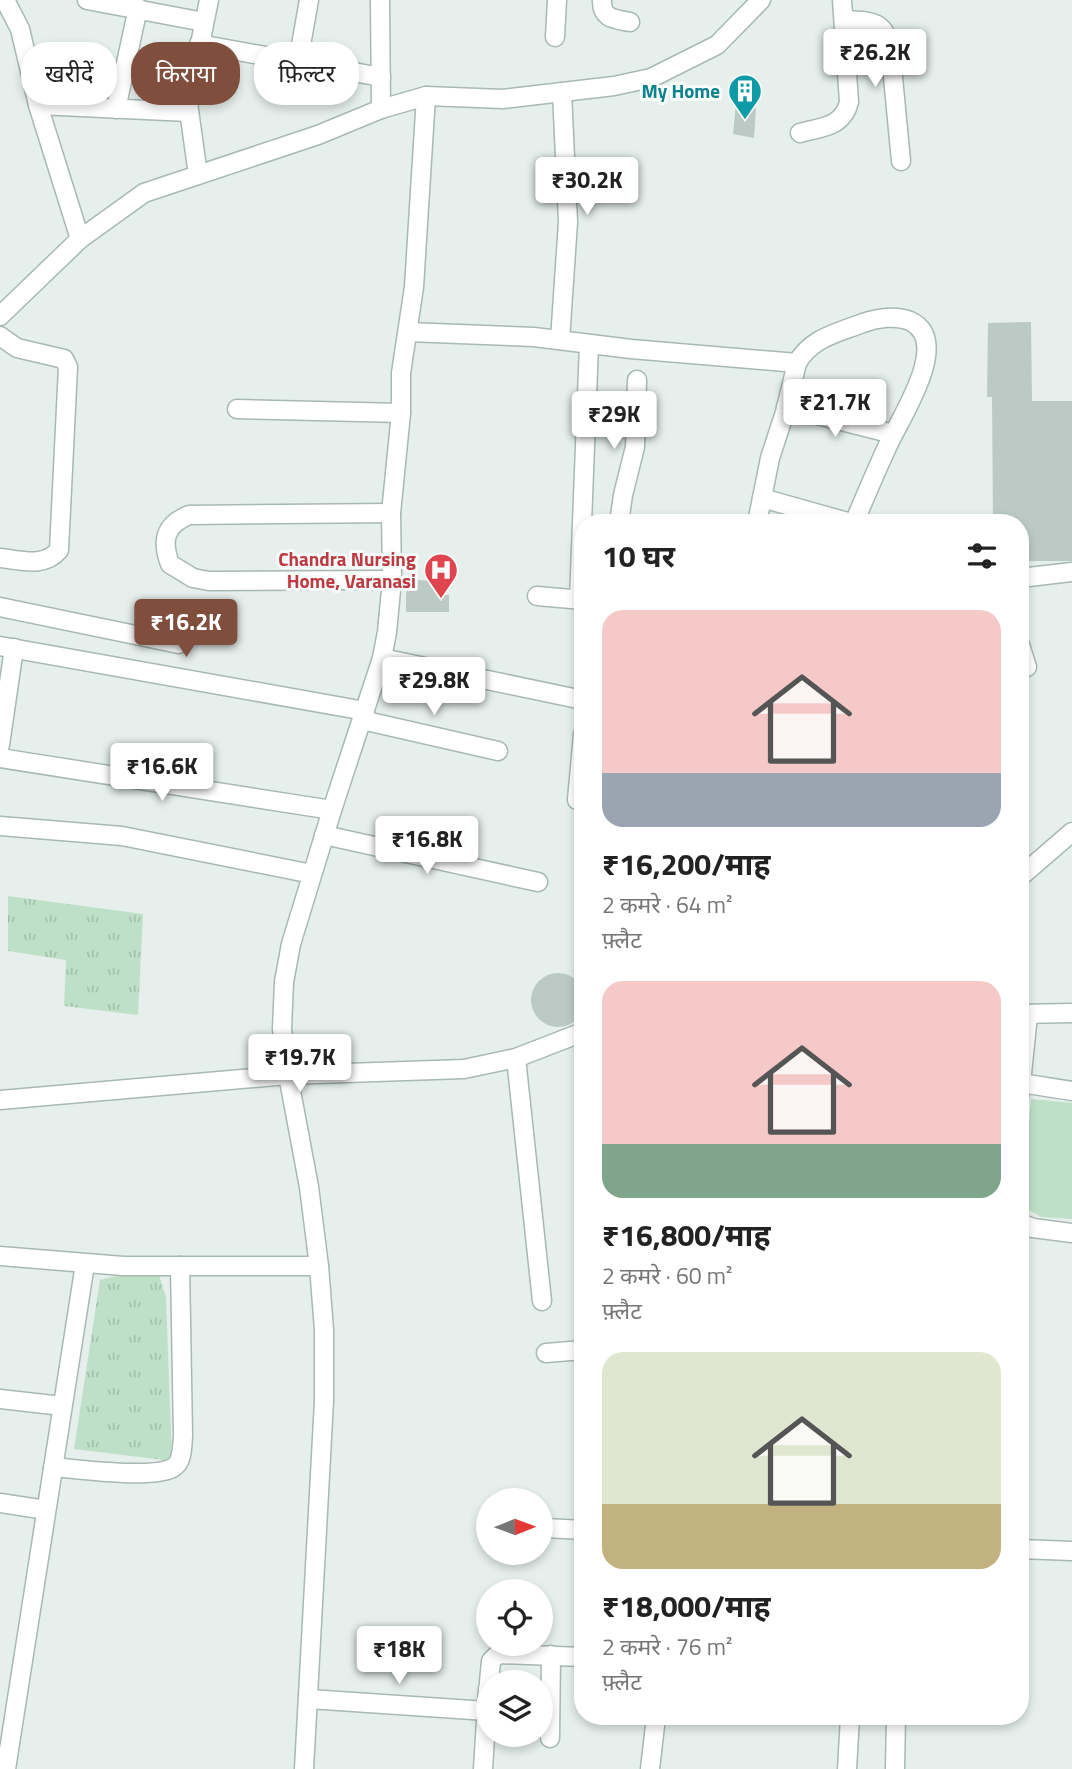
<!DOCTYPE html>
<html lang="hi">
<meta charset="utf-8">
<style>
body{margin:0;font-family:"Titillium Web","Noto Sans Devanagari",sans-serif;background:#f6f6f6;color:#222;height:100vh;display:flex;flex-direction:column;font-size:26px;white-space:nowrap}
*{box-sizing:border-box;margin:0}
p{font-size:23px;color:#767676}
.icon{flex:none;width:38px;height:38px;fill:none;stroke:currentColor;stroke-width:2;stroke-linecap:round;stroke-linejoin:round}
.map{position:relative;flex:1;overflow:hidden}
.details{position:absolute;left:574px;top:514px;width:455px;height:1211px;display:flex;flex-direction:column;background:#fff;border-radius:28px;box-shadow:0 4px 10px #0003}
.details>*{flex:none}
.guide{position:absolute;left:21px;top:42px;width:448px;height:63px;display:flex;gap:14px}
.needle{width:46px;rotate:89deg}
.controls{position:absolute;left:476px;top:1488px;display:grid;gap:14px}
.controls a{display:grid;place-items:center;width:77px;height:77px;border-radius:50%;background:#fff;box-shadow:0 4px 10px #0003;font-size:35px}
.price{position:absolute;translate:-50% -60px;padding:0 16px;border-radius:7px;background:#fff;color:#222;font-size:23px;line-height:46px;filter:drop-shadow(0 2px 4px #0008)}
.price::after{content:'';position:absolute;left:50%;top:42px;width:21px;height:16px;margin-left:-10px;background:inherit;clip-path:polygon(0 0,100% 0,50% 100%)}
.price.selected{background:#804e3d;color:#fff}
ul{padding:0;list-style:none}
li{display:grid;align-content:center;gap:14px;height:371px;padding:0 28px}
li span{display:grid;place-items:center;height:217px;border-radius:21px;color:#555}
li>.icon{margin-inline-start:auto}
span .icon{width:126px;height:126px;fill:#fffc;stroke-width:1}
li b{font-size:30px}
h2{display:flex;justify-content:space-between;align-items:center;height:84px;padding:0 28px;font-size:30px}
.pill{padding:0 24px;border-radius:28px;background:#fff;box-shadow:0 4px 10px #0003;font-size:24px;line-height:63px}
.pill.selected{background:#804e3d;color:#fff}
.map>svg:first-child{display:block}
</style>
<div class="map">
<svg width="1072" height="1769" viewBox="0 0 1072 1769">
<defs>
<pattern id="park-tufts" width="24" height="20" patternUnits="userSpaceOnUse" patternTransform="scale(1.75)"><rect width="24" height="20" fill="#bfe0c8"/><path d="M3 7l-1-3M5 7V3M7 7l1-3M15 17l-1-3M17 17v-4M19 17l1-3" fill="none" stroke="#a4c1ad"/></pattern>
</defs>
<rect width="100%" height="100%" fill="#e6efeb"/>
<path fill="#bfe0c8" d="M 1031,1099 L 1072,1103 L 1072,1219 L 1041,1217 L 1022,1206 Z"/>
<g fill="url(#park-tufts)">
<path d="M 8,896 L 143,914 L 138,1015 L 64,1006 L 66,960 L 8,951 Z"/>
<path d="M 132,1272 L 159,1275 L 166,1297 L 172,1461 L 74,1449 L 100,1280 Z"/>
</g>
<g fill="#bbcac4">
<path d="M 736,104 L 756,108 L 754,138 L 733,134 Z"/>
<path d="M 1031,322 L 1032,401 L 1072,401 L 1072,561 L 1020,561 L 1020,523 L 993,523 L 992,397 L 987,397 L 988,323 Z"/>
<path d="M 406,579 L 444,582 L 444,595 L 449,595 L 449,612 L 406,612 Z"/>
<circle cx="558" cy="1000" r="27"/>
</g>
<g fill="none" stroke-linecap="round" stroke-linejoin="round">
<g stroke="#a8b8b2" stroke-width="21">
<g id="minor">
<path d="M 5,0 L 20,29 L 38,105 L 80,239"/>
<path d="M 87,0 L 204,22"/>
<path d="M 309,0 L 298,62 L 381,77"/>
<path d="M 380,0 L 381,109"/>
<path d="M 602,0 C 601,19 615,19 630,22"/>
<path d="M 844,20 C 868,22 883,18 890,46 L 901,161"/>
<path d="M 555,37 L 557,0"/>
<path d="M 199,44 L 298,62"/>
<path d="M 38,105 L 189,112"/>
<path d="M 116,109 L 138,8"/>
<path d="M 800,133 C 822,127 843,127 849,102 L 842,0"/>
<path d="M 198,175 L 188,103 L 209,0"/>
<path d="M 0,316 L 80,239 L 144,193 L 318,135 L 381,109 L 426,96 L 503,99 L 614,86 L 651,78 L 717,45 L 761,0"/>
<path d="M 408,332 L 534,337 L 631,349 L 797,363 C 811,338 837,333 863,323 C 877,318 896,315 910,321 C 953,341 900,418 888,445 C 876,471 865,497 854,523"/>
<path d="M 0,336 L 17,348 L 64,359 L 68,367 L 59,550 C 44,568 21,560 0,558"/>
<path d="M 560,340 L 568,222 L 562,92"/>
<path d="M 786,407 L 893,434"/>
<path d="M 237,409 L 401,413"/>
<path d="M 762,498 L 851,523"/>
<path d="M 391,513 L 189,515 C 165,525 161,540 170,564 L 193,578 L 209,581 L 392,580"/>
<path d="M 619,523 L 623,495 L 635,447 L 637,380"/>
<path d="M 757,523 L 770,458 L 785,412 L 797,363"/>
<path d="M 1020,578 L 1072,572"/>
<path d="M 537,596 L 583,600"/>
<path d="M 579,600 L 589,344"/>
<path d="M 0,607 L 179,644"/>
<path d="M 1020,645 L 1027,667"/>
<path d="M 0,646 L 365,711"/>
<path d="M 382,658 L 583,700"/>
<path d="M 362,720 L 498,751"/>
<path d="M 583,734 L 577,800 L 583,800"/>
<path d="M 0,745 L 14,648"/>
<path d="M 0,758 L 332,810"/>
<path d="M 0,826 L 122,836 L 312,874"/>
<path d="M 324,835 L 538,882"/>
<path d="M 1020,877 L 1072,832"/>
<path d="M 1020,1014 L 1072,1013"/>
<path d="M 516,1058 L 542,1301"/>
<path d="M 1021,1083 L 1072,1091"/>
<path d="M 1020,1093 L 1028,1015"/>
<path d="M 0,1100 L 288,1075 L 464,1069 L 516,1058 L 583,1032"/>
<path d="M 1020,1223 L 1033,1228 L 1072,1233"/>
<path d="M 0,1256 L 123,1266 L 319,1266"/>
<path d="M 546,1353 L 583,1350"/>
<path d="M 0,1399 L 62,1406"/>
<path d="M 53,1467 C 78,1469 155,1480 174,1467 C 183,1461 182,1446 183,1436 L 180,1266"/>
<path d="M 0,1503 L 46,1510"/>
<path d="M 545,1528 L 583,1530"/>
<path d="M 1020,1549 L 1072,1551"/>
<path d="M 489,1682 L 491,1661 L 498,1654 L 583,1657"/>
<path d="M 309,1699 L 487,1711"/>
<path d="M 550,1738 L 551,1655"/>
<path d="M 6,1769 L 85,1264"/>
<path d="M 304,1769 L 324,1401 L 324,1330 L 319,1266 L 309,1187 L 288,1075 L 282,1029 L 284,982 L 291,944 L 332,810 L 382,658 L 387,632 L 392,580 L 391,513 L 401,413 L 401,373 L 414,287 L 426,96"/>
<path d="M 483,1769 L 488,1688"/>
<path d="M 650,1769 L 656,1717"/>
<path d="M 847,1769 L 850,1717"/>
<path d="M 895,1769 L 896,1717"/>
</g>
</g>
<use href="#minor" stroke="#fff" stroke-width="18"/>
</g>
<defs>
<g id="building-pin" transform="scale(1.75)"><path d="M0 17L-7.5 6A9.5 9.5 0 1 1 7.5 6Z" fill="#0f9aa8" stroke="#f7fbf9"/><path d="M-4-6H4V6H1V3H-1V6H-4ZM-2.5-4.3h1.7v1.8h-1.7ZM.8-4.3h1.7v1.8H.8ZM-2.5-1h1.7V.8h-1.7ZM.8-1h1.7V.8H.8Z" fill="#fff"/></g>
<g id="hospital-pin" transform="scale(1.75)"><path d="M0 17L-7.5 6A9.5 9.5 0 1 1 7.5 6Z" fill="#e0444e" stroke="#f7fbf9"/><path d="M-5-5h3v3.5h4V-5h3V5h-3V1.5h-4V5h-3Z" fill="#fff"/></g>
</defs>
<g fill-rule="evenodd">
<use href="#building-pin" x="745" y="91"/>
<use href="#hospital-pin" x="441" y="570"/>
</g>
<g text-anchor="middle" stroke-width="6" stroke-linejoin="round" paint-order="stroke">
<g font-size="19" font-weight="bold" fill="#0d838f" stroke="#f7fbf9" text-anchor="end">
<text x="720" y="98">My Home</text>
</g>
<g font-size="19" font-weight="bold" fill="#be3a42" stroke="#f7fbf9" text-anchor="end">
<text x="416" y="566">Chandra Nursing<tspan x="416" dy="22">Home, Varanasi</tspan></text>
</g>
</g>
</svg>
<div class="controls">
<a><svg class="needle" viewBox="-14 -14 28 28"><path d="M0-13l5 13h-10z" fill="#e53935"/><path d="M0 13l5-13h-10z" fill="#767676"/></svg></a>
<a><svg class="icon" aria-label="locate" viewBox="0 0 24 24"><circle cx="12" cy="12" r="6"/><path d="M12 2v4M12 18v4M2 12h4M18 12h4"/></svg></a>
<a><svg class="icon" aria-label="layers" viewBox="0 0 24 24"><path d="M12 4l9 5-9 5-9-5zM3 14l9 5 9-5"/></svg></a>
</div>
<b class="price" style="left:875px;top:89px">₹26.2K</b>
<b class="price" style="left:587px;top:217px">₹30.2K</b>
<b class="price" style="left:835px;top:439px">₹21.7K</b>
<b class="price" style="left:614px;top:451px">₹29K</b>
<b class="price selected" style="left:186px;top:659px">₹16.2K</b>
<b class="price" style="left:434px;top:717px">₹29.8K</b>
<b class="price" style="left:162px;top:803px">₹16.6K</b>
<b class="price" style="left:427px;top:876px">₹16.8K</b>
<b class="price" style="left:300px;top:1094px">₹19.7K</b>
<b class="price" style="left:399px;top:1686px">₹18K</b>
<div class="guide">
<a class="pill">खरीदें</a>
<a class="pill selected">किराया</a>
<a class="pill">फ़िल्टर</a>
</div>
<section class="details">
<h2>10 घर<svg class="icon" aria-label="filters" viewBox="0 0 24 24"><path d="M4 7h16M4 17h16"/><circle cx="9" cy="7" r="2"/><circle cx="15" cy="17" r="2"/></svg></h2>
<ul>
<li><span style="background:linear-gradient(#f6c9c9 75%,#9aa5b1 0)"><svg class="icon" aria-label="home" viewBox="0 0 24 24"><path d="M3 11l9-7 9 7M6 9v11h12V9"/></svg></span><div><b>₹16,200/माह</b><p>2 कमरे · 64 m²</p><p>फ़्लैट</p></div></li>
<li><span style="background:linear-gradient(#f6c9c9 75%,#7fa58c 0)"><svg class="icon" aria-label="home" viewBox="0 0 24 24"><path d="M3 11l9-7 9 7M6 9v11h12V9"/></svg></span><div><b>₹16,800/माह</b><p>2 कमरे · 60 m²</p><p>फ़्लैट</p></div></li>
<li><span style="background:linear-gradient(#dfe7d0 70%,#c2b280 0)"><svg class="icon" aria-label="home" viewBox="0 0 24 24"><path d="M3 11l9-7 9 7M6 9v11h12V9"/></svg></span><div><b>₹18,000/माह</b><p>2 कमरे · 76 m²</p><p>फ़्लैट</p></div></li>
</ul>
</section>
</div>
